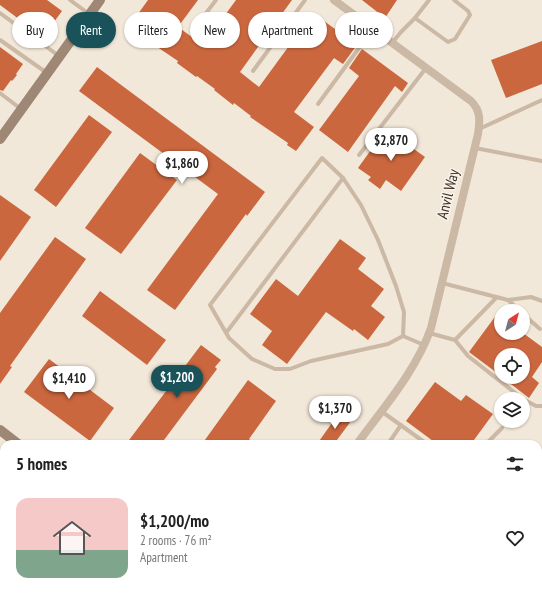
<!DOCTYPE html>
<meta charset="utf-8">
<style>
body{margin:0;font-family:"PT Sans Narrow",sans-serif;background:#f6f6f6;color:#222;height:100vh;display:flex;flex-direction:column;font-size:15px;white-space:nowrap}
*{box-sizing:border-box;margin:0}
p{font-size:13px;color:#767676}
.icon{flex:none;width:22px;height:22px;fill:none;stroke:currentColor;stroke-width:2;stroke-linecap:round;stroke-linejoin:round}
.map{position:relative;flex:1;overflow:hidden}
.side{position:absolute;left:0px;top:440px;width:542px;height:156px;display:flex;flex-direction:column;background:#fff;border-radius:12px 12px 0 0;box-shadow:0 1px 3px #0004}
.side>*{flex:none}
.banner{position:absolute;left:12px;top:12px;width:518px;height:36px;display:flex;gap:8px}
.needle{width:26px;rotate:36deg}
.buttons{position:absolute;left:494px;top:304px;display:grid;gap:8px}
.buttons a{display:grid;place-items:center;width:36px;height:36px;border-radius:50%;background:#fff;box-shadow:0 1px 3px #0004;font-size:20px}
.price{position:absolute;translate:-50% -34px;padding:0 9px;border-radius:14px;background:#fff;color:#222;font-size:13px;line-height:26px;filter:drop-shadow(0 1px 2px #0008)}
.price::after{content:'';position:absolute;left:50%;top:24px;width:12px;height:9px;margin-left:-6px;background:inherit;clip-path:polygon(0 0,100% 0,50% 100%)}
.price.active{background:#1a5259;color:#fff}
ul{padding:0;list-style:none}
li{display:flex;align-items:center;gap:12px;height:100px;padding:0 16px}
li+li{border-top:1px solid #e0e0e0}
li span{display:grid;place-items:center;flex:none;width:112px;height:80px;border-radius:12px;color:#555}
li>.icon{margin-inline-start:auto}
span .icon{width:48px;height:48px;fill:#fffc;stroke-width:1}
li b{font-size:17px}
h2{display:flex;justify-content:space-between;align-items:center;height:48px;padding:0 16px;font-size:17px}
.tag{padding:0 14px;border-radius:18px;background:#fff;box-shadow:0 1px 3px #0004;font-size:14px;line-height:36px}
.tag.active{background:#1a5259;color:#fff}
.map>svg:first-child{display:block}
</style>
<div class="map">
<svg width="542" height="596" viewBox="0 0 542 596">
<rect width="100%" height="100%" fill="#f2e8d9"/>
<g fill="#cb673e">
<path d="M 0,0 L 47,0 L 62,11 L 43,37 L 0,5 Z"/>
<path d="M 148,0 L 198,0 L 178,27 L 203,45 L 236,0 L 292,0 L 240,72 L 259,87 L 313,13 L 357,45 L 343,64 L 334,58 L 294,112 L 314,127 L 296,151 L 287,145 L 288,143 L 250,117 L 251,116 L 234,103 L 233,105 L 214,90 L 215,89 L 197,76 L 196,77 L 177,63 L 178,61 L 138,34 L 139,32 L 130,25 Z"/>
<path d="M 362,0 L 397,0 L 385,18 Z"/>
<path d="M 542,41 L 542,84 L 506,98 L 491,60 Z"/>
<path d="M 0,47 L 23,64 L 16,74 L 17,75 L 12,81 L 11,80 L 3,91 L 0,90 Z"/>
<path d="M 362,49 L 408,83 L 402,92 L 395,86 L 348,152 L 319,130 L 359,76 L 349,68 Z"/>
<path d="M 97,67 L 265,192 L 247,216 L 246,214 L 175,310 L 147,290 L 218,194 L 79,91 Z"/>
<path d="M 89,115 L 112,132 L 56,207 L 34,190 Z"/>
<path d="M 386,129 L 425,157 L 401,191 L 386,180 L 380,189 L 368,180 L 371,177 L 358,168 Z"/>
<path d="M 140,153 L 177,180 L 121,254 L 85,228 Z"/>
<path d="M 0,195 L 31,217 L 0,261 Z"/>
<path d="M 55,237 L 86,259 L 10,366 L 12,367 L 0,384 L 0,313 Z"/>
<path d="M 340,239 L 366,258 L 358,269 L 384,289 L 371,306 L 385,317 L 368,340 L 354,329 L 353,331 L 326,312 L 287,364 L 262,345 L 272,331 L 250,314 L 276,279 L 298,296 Z"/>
<path d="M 100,291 L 166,340 L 147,365 L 82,316 Z"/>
<path d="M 497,314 L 501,317 L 501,333 L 523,333 L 542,347 L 542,362 L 532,377 L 539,383 L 529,398 L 502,377 L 523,377 L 523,355 L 501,355 L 501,376 L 469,352 Z"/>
<path d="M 201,345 L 221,360 L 215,367 L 217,369 L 161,444 L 126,444 Z"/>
<path d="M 49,359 L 114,408 L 90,441 L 24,392 Z"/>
<path d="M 248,380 L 276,401 L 249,439 L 256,444 L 202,444 Z"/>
<path d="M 435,382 L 461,401 L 466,395 L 493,414 L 471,444 L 437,444 L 406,421 Z"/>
<path d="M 339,413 L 351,421 L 334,444 L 317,444 Z"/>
</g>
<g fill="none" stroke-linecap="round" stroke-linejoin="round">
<g stroke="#cbb8a5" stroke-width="4">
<path d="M 70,0 L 89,14"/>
<path d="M 0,13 L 59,56"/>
<path d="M 415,18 L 448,42 L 455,39 L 470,15 L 468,11 L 454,0"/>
<path d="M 194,29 L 216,0"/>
<path d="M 0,40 L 47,73"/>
<path d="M 392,43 L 401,32 L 415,18 L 429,0"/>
<path d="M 253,71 L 305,0"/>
<path d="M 0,93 L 21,109"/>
<path d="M 318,104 L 373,29"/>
<path d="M 479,129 L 542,100"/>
<path d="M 475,148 L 542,161"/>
<path d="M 359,155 L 426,68"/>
<path d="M 343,178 L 361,205 L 378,240 L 396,286 L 404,312 L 403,336"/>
<path d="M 442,283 L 508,300 L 531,297 L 542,301"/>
<path d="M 496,298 L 455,340 L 468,356 L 523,399"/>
<path d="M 508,300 L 520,311"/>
<path d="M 523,314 L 540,329"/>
<path d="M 226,333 L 343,178 L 322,158 L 210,305 L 229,338 L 252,359 L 275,369 L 290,369 L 311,361 L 388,344 L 403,336 L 424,345"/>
<path d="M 429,333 L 455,340"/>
<path d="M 523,399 L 536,406 L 542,406"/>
<path d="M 381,411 L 427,444"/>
<path d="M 388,444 L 401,425"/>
<path d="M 486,444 L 502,428"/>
<path d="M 0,483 L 4,477"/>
<path d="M 86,596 L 89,592"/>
</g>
<g stroke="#cbb8a5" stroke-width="8">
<path d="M 334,0 L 471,101 C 481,111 480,121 478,134 L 431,328 C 416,371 384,407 357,444"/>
<path d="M 0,594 L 4,588"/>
<path d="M 163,596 L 166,592"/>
<path d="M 248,596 L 251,592"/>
</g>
<g stroke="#9f8776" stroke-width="10">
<path d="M 0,139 L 100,0"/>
<path d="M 0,430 L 18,444"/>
<path d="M 217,592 L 222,596"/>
</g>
</g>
<g text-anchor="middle" stroke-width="3" stroke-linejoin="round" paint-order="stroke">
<g font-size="15" fill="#362c26" stroke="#faf2e6">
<text transform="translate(448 194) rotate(-76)" y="5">Anvil Way</text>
</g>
</g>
</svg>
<div class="buttons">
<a><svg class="needle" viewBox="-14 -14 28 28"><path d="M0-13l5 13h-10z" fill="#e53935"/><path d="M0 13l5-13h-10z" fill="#767676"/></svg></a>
<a><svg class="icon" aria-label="locate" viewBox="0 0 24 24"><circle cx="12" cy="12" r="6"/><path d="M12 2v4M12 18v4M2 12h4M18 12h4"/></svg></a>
<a><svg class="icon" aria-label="layers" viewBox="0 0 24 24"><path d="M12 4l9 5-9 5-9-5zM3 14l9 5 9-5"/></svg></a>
</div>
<b class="price" style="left:391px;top:162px">$2,870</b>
<b class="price" style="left:182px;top:185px">$1,860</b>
<b class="price active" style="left:177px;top:399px">$1,200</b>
<b class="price" style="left:69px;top:400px">$1,410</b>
<b class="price" style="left:335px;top:430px">$1,370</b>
<div class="banner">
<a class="tag">Buy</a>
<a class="tag active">Rent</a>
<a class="tag">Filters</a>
<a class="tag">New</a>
<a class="tag">Apartment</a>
<a class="tag">House</a>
</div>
<section class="side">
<h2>5 homes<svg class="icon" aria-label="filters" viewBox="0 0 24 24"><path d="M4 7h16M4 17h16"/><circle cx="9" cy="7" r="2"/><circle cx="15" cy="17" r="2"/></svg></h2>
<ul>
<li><span style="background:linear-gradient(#f6c9c9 65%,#7fa58c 0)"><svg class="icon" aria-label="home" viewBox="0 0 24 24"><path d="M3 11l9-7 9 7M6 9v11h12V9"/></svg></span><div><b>$1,200/mo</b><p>2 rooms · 76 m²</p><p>Apartment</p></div><svg class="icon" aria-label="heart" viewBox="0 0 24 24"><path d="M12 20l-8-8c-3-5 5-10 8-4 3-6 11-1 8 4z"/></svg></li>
</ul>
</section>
</div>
